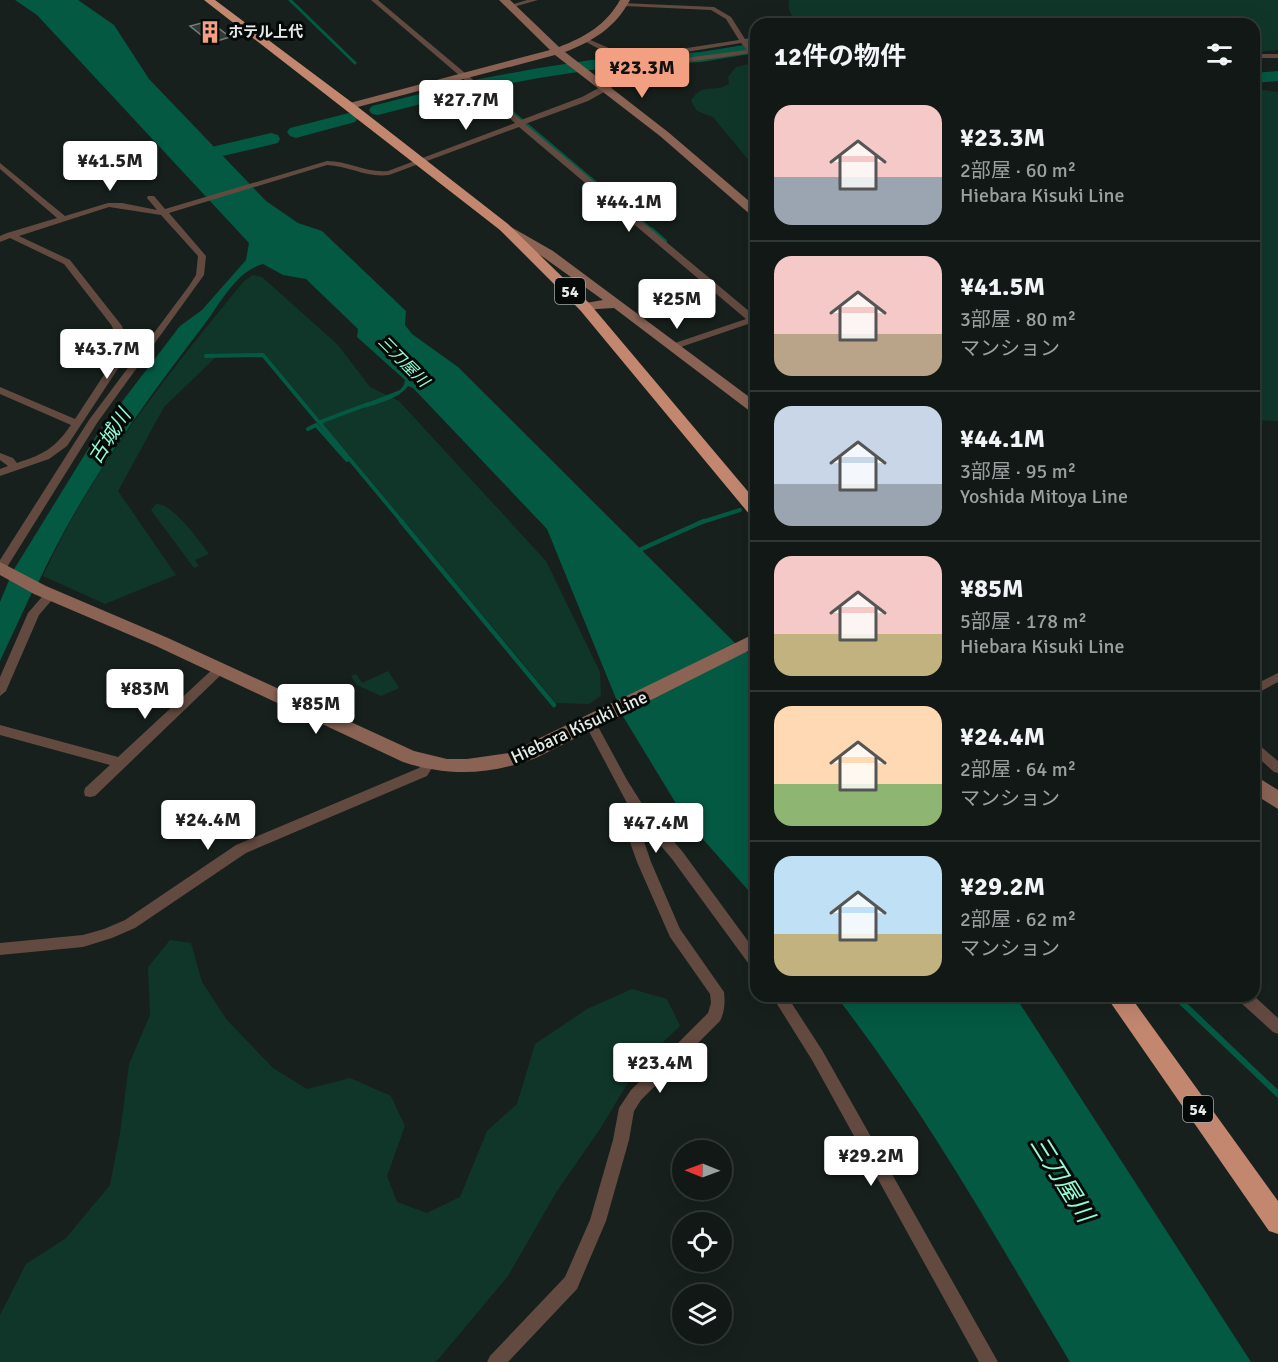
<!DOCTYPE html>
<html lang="ja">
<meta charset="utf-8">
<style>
body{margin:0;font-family:Signika,"Noto Sans JP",sans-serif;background:#1a211e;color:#f1f3f6;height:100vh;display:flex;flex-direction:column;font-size:22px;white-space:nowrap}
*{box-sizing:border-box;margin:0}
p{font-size:20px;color:#9ca0a0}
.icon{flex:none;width:33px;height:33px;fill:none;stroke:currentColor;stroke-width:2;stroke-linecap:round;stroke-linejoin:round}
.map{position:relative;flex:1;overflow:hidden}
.details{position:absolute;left:750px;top:18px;width:510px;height:984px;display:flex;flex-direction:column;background:#111815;border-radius:18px;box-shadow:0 6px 24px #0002,0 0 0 2px #303734}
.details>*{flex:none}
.needle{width:39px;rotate:271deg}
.controls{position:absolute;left:672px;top:1140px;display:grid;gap:12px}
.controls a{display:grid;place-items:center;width:60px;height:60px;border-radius:50%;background:#111815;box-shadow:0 6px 24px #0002,0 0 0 2px #303734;font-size:30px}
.price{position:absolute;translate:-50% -51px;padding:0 14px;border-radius:6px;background:#fff;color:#222;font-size:20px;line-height:39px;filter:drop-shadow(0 2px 3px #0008)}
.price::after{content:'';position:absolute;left:50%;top:36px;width:18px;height:14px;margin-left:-9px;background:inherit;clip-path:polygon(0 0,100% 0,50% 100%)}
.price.selected{background:#f2a081;color:#111}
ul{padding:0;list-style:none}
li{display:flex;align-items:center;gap:18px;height:150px;padding:0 24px}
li+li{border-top:2px solid #303734}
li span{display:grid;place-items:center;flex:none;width:168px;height:120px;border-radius:18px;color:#555}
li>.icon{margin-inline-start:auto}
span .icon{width:72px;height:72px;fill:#fffc;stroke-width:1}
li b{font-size:26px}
h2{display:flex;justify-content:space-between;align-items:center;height:72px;padding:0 24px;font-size:26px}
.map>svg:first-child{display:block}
</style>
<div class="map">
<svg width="1278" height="1362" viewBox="0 0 1278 1362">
<rect width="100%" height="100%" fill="#17201c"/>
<g fill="#10362a">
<path d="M 789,0 L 1278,0 L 1278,50 L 1254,52 L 1254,24 L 798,24 C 792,16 787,11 789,0 Z"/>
<path d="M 756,62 L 756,169 L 713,117 L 697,111 L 691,101 C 703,81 714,94 729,84 L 728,77 L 736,67 Z"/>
<path d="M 1254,89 L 1278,92 L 1278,421 L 1254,420 Z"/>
<path d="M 253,275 L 262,277 L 338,345 L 370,387 L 399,401 L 546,561 L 600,672 L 601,696 L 589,704 L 556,703 L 264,353 L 217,356 L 164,407 L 118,491 L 176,575 L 105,604 L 43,576 C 93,466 168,374 244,281 Z"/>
<path d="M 156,504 C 173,503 199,541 209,554 L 195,560 L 199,566 L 194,568 L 151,510 Z"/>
<path d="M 388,671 L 399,688 L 381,696 L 357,685 L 351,676 L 356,674 L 362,683 Z"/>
<path d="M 170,940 L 191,943 L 202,982 L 227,1020 L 273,1068 L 307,1089 L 350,1078 L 391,1096 L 405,1126 L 387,1176 L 397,1202 L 427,1213 L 460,1197 L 487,1131 L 517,1104 L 535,1044 L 587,1009 L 632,989 L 667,999 L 680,1026 L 638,1066 L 600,1129 L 557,1191 L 508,1276 L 436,1362 L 0,1362 L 0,1315 L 26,1264 L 66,1238 L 110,1185 L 120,1133 L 129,1064 L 150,1015 L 148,967 Z"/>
</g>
<g fill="#045943">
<path d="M 15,0 L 78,0 L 114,25 L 149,79 L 266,201 L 298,223 L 322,231 L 406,311 L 405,325 L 412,334 L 458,367 L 737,645 L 619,706 L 547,529 L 413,388 L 408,386 C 400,398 379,403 365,408 L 362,405 L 400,390 L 404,385 L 405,380 L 357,337 L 358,329 L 306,279 L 283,275 L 263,264 C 236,271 220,304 204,325 C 141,407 82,489 38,583 L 13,571 L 98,433 L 180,326 L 202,310 L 246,260 L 249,243 L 37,15 Z"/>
<path d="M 10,578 L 33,590 L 0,661 L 0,602 Z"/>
<path d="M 744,651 L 756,655 L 756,899 L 686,820 L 621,713 Z"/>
<path d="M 836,996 L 1015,996 L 1251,1362 L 1070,1362 C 996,1238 925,1111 836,996 Z"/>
</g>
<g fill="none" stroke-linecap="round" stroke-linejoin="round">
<g stroke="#045943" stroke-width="3">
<path d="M 290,0 L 355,63"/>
<path d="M 479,84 L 488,93"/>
<path d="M 500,102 L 653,231"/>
</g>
<g stroke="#045943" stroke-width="4">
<path d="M 651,229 L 665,241"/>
<path d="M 206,356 L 263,355 L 403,523"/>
<path d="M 320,422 L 368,404"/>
<path d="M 308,429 L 316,425 L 347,460"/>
<path d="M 699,523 L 740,510"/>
</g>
<g stroke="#045943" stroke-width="4.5">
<path d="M 401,521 L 554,705"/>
<path d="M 637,551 L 704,521"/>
</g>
<path stroke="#045943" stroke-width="6" d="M 1175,996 L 1278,1094"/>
<g fill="#045943" fill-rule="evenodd">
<path d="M 756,43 L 756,53 L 701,62 L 591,70 L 539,78 L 480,89 L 378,115 L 372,114 L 369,110 L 372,106 L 479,79 L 539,68 L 591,60 L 701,52 Z"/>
<path d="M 1278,71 L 1278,81 L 1254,83 L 1254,73 Z"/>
<path d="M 349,113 L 355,114 L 358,118 L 355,122 L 296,138 L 290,136 L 287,132 L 290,128 Z"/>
<path d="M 271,133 L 278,135 L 280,139 L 278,143 L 210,159 L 203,157 L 201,153 L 203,149 Z"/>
</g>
</g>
<path fill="#313a36" stroke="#747f7a" stroke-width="1.5" d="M 209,21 L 230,37 L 211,43 L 190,26 Z"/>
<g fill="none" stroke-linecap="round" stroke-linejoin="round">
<g fill="#634a41" fill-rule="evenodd">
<path d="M 371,0 L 378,0 L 521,120 L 582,97 L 606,84 L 608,70 L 603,51 L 584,41 L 584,39 L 588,39 L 609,48 L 611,56 L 674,50 L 739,40 L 726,19 L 711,10 L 624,6 L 622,5 L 622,3 L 714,7 L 731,17 L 745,39 L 756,37 L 756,41 L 748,42 L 756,51 L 752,53 L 615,72 L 613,87 L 588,101 L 525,124 L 756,317 L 756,326 L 751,323 L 675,349 L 669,349 L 669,345 L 746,319 L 519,127 L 389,175 C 367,178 349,166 327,165 L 169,213 L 206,256 L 204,275 L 97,423 L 4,572 L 0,573 L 0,560 L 89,420 L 189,286 L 196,275 L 198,256 L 161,215 L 109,207 L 19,236 L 70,260 L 122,326 L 128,346 L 127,355 L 67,446 L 49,459 L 0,476 L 0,469 L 8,466 L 0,460 L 0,453 L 13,458 L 17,463 C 44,454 54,449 71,425 L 0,394 L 0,387 L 75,419 L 117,355 L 118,346 L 112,326 L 64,264 L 10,238 L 0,242 L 0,236 L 7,233 L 57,218 L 0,169 L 0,163 L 65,216 L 108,203 L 122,203 L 157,210 L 147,198 L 148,196 L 154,196 L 165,209 L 327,161 C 348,161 366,173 388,171 L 515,123 ZM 741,43 L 747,50 L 615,67 L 613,60 L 674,54 Z"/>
<path d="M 527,0 L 538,0 L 510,8 L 507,6 Z"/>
<rect x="1254" y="54" width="24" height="4"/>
<path d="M 51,590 L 57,594 L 39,615 L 6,691 L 0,696 L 0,677 L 28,613 L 47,591 Z"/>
<path d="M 220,665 L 226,669 L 224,672 L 95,796 L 90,797 L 85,796 L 84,792 L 85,788 L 110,765 L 0,735 L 0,725 L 118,757 L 216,666 Z"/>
<path d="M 1278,673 L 1278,682 L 1254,695 L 1254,685 Z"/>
<path d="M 591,719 L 595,721 L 627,780 L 644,807 L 682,851 L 756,952 L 756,969 L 751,967 L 672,859 L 635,815 L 651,862 L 680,929 L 724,992 C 725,1002 725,1011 720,1021 L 641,1100 L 634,1111 L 629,1140 L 606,1221 L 577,1289 L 508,1362 L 487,1362 L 490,1356 L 565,1277 L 590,1220 L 613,1140 L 619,1108 L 631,1090 L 708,1013 L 711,1003 L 710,994 L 670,937 L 637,862 L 620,814 L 628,805 L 585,724 L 587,721 Z"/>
<path d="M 1254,742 L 1258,744 L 1278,761 L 1278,773 L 1274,772 L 1254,754 Z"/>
<path d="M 429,758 L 433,760 L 435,763 L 427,776 L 246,853 L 135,928 L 112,938 L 83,947 L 0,955 L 0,943 L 83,935 L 104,929 L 125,920 L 236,845 L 419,768 L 425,760 Z"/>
<path d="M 772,996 L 787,996 L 822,1050 L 998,1362 L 979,1362 L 812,1060 Z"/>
<path d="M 1237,996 L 1254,996 L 1278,1018 L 1278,1034 L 1273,1032 L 1239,1001 Z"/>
</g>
<g fill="#8a6354" fill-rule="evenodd">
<path d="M 499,0 L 510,0 L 559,47 C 585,37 606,25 620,0 L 630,0 C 615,28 593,41 565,52 L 668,132 L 756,207 L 756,217 L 752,216 L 660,136 L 555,55 L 354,108 L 346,108 L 346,104 L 550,50 Z"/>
<path d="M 504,223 L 553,251 L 756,402 L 756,414 L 751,412 L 614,308 L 580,310 L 578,307 L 580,304 L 603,300 L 543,257 L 500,230 L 498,227 Z"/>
<path d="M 0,562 L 46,586 L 168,638 L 414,751 L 447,759 L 467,759 L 509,753 L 756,633 L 756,647 L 536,758 C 489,775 450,777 403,762 L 156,646 L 34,594 L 0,575 Z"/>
<path d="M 1254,775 L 1278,790 L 1278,809 L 1254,794 Z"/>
</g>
<g fill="#c38770" fill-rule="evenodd">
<path d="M 204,0 L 215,0 L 354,104 L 508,224 L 590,304 L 756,501 L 756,516 L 750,515 L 580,310 L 500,230 Z"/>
<path d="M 1106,996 L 1130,996 L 1278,1201 L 1278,1234 L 1269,1231 Z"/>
</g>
</g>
<defs>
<g id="building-bare" transform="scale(1.8)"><path d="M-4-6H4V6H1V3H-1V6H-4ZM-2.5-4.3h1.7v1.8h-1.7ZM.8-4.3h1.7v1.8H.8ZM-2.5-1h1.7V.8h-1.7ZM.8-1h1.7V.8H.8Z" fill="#f2a081" stroke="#050907" stroke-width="2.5" paint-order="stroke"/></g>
</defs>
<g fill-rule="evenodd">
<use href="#building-bare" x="210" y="32"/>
</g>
<g text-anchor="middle" stroke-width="6" stroke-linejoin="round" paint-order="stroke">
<g font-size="15" font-weight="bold" fill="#e5ebe9" stroke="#050907" text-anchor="start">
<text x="228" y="37">ホテル上代</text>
</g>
<g fill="#050907" stroke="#a2a7a5" stroke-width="1.5">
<rect x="555" y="278" width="30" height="26" rx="4.5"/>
<rect x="1183" y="1096" width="30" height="26" rx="4.5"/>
</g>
<g font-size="16" font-weight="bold" fill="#e5ebe9">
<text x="570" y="297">54</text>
<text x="1198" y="1115">54</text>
</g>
<g font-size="16" font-style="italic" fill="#93fbd5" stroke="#050907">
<text transform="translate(404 361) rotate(45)" y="6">三刀屋川</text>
</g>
<g font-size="18" fill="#e5ebe9" stroke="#050907">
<text transform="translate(579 727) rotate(-25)" y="6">Hiebara Kisuki Line</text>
</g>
<g font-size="20" font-style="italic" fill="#93fbd5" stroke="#050907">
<text transform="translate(109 436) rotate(-57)" y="7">古城川</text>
</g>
<g font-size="24" font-style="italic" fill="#93fbd5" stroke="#050907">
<text transform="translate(1062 1179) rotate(58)" y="8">三刀屋川</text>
</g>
</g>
</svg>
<div class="controls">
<a><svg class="needle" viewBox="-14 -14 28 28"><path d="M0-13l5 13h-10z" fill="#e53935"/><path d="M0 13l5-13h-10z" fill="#9ca0a0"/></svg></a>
<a><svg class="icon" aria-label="locate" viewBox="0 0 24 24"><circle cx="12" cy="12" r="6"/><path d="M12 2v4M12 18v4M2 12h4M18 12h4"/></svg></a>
<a><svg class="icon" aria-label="layers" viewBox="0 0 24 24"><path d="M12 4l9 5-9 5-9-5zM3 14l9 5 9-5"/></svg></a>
</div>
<b class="price selected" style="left:642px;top:99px">¥23.3M</b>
<b class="price" style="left:466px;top:131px">¥27.7M</b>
<b class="price" style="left:110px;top:192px">¥41.5M</b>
<b class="price" style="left:629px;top:233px">¥44.1M</b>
<b class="price" style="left:677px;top:330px">¥25M</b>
<b class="price" style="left:107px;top:380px">¥43.7M</b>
<b class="price" style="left:145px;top:720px">¥83M</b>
<b class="price" style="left:316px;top:735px">¥85M</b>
<b class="price" style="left:208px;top:851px">¥24.4M</b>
<b class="price" style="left:656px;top:854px">¥47.4M</b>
<b class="price" style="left:660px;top:1094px">¥23.4M</b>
<b class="price" style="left:871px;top:1187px">¥29.2M</b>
<section class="details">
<h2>12件の物件<svg class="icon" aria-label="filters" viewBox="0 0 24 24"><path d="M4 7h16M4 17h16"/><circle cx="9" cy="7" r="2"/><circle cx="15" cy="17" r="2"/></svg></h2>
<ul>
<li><span style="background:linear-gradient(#f6c9c9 60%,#9aa5b1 0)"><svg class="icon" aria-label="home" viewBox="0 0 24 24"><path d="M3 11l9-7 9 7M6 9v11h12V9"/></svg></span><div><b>¥23.3M</b><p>2部屋 · 60 m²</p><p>Hiebara Kisuki Line</p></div></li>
<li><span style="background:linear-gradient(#f6c9c9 65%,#b9a48a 0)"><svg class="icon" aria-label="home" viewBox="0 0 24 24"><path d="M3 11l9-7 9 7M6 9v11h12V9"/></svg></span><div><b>¥41.5M</b><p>3部屋 · 80 m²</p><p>マンション</p></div></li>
<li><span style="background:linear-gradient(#c9d6e8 65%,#9aa5b1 0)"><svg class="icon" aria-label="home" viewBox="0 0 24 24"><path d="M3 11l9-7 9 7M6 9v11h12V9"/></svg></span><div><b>¥44.1M</b><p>3部屋 · 95 m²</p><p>Yoshida Mitoya Line</p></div></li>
<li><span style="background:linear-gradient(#f6c9c9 65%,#c2b280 0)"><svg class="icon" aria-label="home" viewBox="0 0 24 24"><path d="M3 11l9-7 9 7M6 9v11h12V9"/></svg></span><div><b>¥85M</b><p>5部屋 · 178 m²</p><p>Hiebara Kisuki Line</p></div></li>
<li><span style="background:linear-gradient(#ffd9b3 65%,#8fb573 0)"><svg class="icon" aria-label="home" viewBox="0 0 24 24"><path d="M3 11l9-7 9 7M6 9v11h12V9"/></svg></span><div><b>¥24.4M</b><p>2部屋 · 64 m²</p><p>マンション</p></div></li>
<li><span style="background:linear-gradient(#bfe0f5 65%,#c2b280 0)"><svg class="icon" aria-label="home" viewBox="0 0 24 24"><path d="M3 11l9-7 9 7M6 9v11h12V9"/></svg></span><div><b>¥29.2M</b><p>2部屋 · 62 m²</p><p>マンション</p></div></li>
</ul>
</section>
</div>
